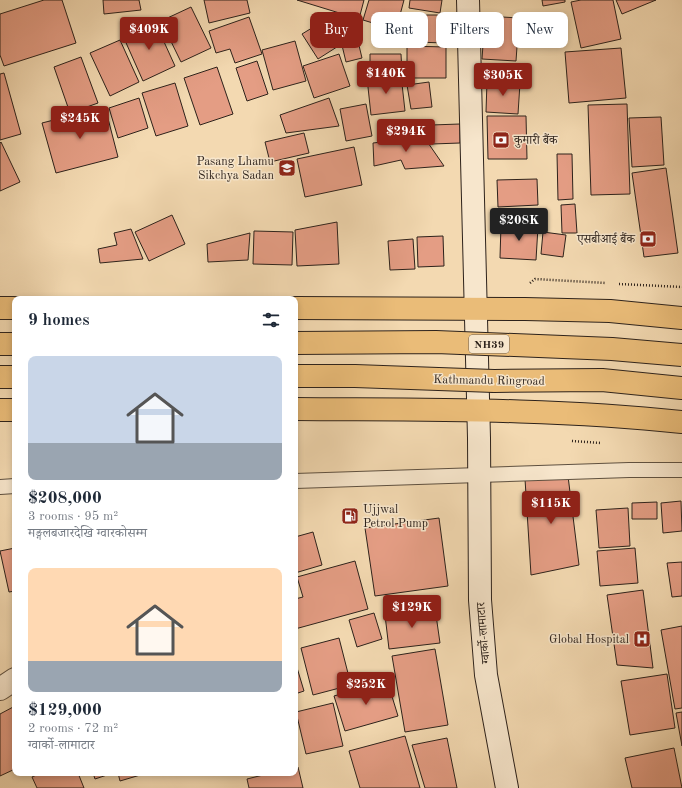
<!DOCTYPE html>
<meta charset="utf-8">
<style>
body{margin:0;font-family:"Old Standard TT","Noto Serif Devanagari",serif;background:#f6f6f7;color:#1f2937;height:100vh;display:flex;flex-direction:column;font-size:15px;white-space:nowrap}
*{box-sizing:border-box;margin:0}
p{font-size:13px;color:#747a83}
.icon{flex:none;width:22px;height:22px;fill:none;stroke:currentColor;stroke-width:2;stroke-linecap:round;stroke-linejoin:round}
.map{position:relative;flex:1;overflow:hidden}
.side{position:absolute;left:12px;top:296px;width:286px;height:480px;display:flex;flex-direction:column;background:#fff;border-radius:8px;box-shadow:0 2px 6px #0003}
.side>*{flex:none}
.top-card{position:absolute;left:310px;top:12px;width:312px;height:36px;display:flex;gap:8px}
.price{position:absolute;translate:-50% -34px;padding:0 9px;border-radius:4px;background:#8f2418;color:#fff;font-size:13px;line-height:26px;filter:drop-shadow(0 1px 2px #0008)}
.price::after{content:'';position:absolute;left:50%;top:24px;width:12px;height:9px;margin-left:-6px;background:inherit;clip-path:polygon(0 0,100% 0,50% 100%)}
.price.selected{background:#222;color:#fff}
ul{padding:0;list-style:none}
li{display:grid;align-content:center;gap:8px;height:212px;padding:0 16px}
li span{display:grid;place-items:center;height:124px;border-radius:8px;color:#555}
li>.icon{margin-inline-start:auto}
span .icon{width:72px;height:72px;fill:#fffc;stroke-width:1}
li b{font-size:17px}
h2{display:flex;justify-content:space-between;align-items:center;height:48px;padding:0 16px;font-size:17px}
.chip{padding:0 14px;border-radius:8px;background:#fff;box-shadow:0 2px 6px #0003;font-size:14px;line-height:36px}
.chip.selected{background:#8f2418;color:#fff}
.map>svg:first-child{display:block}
</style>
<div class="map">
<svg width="682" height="788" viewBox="0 0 682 788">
<rect width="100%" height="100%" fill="#f3d9b1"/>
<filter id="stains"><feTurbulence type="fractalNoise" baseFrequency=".005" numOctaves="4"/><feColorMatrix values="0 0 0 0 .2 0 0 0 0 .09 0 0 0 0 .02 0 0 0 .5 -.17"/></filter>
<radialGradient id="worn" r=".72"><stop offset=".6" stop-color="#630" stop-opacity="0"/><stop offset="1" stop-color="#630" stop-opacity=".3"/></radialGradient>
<g fill="#e49d84" stroke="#2d221b">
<path d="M 44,0 L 62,0 L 76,43 L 4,66 L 0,55 L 0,14 Z"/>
<path d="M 103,0 L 139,0 L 141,10 L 104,14 Z"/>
<path d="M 204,0 L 247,0 L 250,13 L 209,23 Z"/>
<path d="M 297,0 L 364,0 L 359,19 Z"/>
<path d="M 369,0 L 404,0 L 396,30 L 363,20 Z"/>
<path d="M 410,0 L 442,0 L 440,13 L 409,8 Z"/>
<path d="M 542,0 L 565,0 L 565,2 L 543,6 Z"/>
<path d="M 581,0 L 613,0 L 621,39 L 581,48 L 571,2 Z"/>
<path d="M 616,0 L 656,0 L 622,14 Z"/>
<path d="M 191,7 L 211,48 L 181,62 L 161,21 Z"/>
<path d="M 416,15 L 446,15 L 445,43 L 415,42 Z"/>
<path d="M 485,16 L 519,18 L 516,61 L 482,59 Z"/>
<path d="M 249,17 L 262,54 L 235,63 L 230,49 L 216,53 L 209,31 Z"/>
<path d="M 325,20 L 340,45 L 318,59 L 302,34 Z"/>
<path d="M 155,22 L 175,66 L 143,81 L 123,36 Z"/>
<path d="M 356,33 L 362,58 L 346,62 L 340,37 Z"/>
<path d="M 120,40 L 139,82 L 110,96 L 90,53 Z"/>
<path d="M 295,41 L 306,81 L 273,90 L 262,50 Z"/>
<path d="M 407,46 L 446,47 L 446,78 L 407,78 Z"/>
<path d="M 621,48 L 626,98 L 569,103 L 565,52 Z"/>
<path d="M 339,54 L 350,86 L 314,98 L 303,66 Z"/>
<path d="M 370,54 L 401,54 L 402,73 L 370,73 Z"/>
<path d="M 81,57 L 98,103 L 70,113 L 54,67 Z"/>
<path d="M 257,61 L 268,94 L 247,101 L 236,68 Z"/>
<path d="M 217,67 L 233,114 L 200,125 L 184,78 Z"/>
<path d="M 4,73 L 21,134 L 0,140 L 0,74 Z"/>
<path d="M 401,75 L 405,111 L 371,115 L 367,78 Z"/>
<path d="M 487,81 L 520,83 L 518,114 L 486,112 Z"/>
<path d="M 429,82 L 432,107 L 411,109 L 407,85 Z"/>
<path d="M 175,83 L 188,126 L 156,136 L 142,93 Z"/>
<path d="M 139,98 L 148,128 L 118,138 L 109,108 Z"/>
<path d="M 329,98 L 339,126 L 286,133 L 280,115 Z"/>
<path d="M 366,104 L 372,136 L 346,141 L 340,109 Z"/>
<path d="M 627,104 L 630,194 L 591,195 L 588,105 Z"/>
<path d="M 105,107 L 118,157 L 56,173 L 42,123 Z"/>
<path d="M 487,116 L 526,116 L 527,159 L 488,159 Z"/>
<path d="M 661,117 L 664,165 L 632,167 L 629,118 Z"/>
<path d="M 460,124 L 460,143 L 432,144 L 431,125 Z"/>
<path d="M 304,133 L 309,153 L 270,162 L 265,142 Z"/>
<path d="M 424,137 L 444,166 L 405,169 L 401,160 L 374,166 L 373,143 Z"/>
<path d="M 1,142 L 20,182 L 0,191 L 0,143 Z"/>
<path d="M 354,147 L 362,185 L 305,197 L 297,159 Z"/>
<path d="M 557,154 L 572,154 L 573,199 L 558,200 Z"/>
<path d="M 666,168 L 678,253 L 644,257 L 632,173 Z"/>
<path d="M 537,179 L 538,205 L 498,207 L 497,180 Z"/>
<path d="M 575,204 L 577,233 L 562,233 L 561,205 Z"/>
<path d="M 499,210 L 537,211 L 537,223 L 499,221 Z"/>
<path d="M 172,215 L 185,244 L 149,261 L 135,232 Z"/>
<path d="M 337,222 L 339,264 L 297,266 L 295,230 Z"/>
<path d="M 501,225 L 538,227 L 536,260 L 500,258 Z"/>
<path d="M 131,229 L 143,259 L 100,263 L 98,249 L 117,245 L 114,233 Z"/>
<path d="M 254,231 L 293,232 L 292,265 L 253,264 Z"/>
<path d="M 543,232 L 566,235 L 563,257 L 541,254 Z"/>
<path d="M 250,233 L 248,260 L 208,262 L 207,244 Z"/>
<path d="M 443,236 L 444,266 L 418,267 L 417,237 Z"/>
<path d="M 413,239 L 415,269 L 390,270 L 388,241 Z"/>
<path d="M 568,476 L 579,565 L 531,575 L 525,479 Z"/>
<path d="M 681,501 L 682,531 L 663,533 L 661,503 Z"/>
<path d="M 657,502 L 657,519 L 632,519 L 632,503 Z"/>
<path d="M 628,508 L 630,546 L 599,548 L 596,510 Z"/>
<path d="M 439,518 L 448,586 L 375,596 L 365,528 Z"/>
<path d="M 313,532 L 322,565 L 295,573 L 295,537 Z"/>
<path d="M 15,548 L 15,591 L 9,592 L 0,551 Z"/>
<path d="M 635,548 L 638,583 L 600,586 L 597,551 Z"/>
<path d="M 355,561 L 368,609 L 295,629 L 295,599 L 303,597 L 297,577 Z"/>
<path d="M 682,562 L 682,596 L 672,597 L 667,563 Z"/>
<path d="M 643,590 L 653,668 L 617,665 L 607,595 Z"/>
<path d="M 435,608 L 440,643 L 389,649 L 385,615 Z"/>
<path d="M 374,613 L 382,639 L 357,647 L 349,620 Z"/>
<path d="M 682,626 L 682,708 L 675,709 L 661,630 Z"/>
<path d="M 339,638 L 351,685 L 313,695 L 301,648 Z"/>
<path d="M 435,649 L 448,725 L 405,732 L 392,656 Z"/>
<path d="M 295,661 L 304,691 L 295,694 Z"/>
<path d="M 667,674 L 675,728 L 630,735 L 621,681 Z"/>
<path d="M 387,680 L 398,716 L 345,731 L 334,696 Z"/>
<path d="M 333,703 L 343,746 L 306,754 L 296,712 Z"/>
<path d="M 15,706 L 15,769 L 0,776 L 0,714 Z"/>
<path d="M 682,712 L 682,746 L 676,713 Z"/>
<path d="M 405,736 L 420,788 L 360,788 L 349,751 Z"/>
<path d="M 447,738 L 457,788 L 425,788 L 412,745 Z"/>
<path d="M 674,748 L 682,788 L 632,788 L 625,758 Z"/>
<path d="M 295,767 L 298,767 L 303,788 L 249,788 L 247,779 L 271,773 L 295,773 Z"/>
<path d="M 41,773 L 78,773 L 84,788 L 37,788 L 32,777 Z"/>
<path d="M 93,773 L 113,773 L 95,779 Z"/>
<path d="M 118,773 L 147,773 L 120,781 Z"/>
</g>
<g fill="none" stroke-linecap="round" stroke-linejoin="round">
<g stroke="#5e5040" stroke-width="16">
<g id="lane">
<path d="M 295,481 L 629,470 L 682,470"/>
<path d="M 0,487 L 15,486"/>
</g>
</g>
<g stroke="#5e5040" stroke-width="24">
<path id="street" d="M 0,689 L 15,679"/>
</g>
<g stroke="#2d221b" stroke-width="24">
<path id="secondary" d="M 468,0 L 479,438 L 480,600 L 486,675 L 507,788"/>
</g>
<g stroke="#2d221b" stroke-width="24">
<g id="primary">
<path d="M 0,308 L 15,308"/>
<path d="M 295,308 L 525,309 L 610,311 L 682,318"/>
<path d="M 295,409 C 424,410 554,408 682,422"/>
<path d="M 0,410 L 15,410"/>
</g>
</g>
<g stroke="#2d221b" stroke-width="24">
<g id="highway">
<path d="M 0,344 L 15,344"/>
<path d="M 0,377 L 15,377"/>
<path d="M 494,381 L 602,380 L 682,388"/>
</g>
</g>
<g stroke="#2d221b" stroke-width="2.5" stroke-dasharray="1 2" stroke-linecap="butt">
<path d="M 530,283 L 535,279 L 606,283"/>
<path d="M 619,284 L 682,287"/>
<path d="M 572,441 L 601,443"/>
</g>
<use href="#lane" stroke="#f7e6cc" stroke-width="14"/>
<use href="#street" stroke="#f7e6cc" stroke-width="22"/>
<use href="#secondary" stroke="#f7e6cc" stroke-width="22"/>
<use href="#primary" stroke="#eabc78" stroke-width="22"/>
<use href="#highway" stroke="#eabc78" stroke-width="22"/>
<g stroke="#2d221b" stroke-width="24" stroke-linecap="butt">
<g id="highway-bridge">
<path d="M 295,343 L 436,342 L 612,349 L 682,355"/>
<path d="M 295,376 L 355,376 L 494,381"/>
</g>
</g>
<use href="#highway-bridge" stroke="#eabc78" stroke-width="22"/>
</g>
<defs>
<g id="bank-square" transform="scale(0.9)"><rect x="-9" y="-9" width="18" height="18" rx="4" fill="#8f2418" stroke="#f7e6cc"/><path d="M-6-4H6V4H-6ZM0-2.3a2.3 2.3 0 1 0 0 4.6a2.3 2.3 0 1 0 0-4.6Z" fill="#fff"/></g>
<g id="school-square" transform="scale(0.9)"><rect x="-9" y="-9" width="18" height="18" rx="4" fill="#8f2418" stroke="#f7e6cc"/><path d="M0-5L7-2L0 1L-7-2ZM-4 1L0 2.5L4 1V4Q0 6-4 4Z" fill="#fff"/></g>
<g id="fuel-square" transform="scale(0.9)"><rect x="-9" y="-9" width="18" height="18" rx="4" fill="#8f2418" stroke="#f7e6cc"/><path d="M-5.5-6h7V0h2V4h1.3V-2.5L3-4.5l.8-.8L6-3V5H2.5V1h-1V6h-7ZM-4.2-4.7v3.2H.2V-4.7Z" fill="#fff"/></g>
<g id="hospital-square" transform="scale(0.9)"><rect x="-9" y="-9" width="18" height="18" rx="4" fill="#8f2418" stroke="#f7e6cc"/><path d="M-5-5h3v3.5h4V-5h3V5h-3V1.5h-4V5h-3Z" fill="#fff"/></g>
</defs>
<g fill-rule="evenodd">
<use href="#bank-square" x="501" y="140"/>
<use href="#school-square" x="287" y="168"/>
<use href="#bank-square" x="648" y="239"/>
<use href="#fuel-square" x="350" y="516"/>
<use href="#hospital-square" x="642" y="639"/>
</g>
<g text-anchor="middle" stroke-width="3" stroke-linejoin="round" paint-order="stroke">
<rect fill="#f7e6cc" stroke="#6a5d50" stroke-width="1" x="469" y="335" width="40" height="18" rx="3"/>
<g font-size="11" font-weight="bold" fill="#2d221b">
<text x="489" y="348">NH39</text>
</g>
<g font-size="12" fill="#2d221b" stroke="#f7e6cc" text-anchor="end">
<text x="514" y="144" text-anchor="start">कुमारी बैंक</text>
<text x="274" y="165">Pasang Lhamu<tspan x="274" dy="14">Sikchya Sadan</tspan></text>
<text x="635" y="243">एसबीआई बैंक</text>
<text x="363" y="513" text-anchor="start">Ujjwal<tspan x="363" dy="14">Petrol Pump</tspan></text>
<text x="629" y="643">Global Hospital</text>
</g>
<g font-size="12" fill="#2d221b" stroke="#f7e6cc">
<text transform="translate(489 380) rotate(1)" y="4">Kathmandu Ringroad</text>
<text transform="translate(483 633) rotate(-95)" y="4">ग्वार्को-लामाटार</text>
</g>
</g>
<rect width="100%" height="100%" filter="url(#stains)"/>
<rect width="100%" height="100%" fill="url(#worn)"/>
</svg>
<b class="price" style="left:149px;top:51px">$409K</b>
<b class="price" style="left:386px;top:95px">$140K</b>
<b class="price" style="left:503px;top:97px">$305K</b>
<b class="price" style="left:80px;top:140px">$245K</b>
<b class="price" style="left:406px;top:153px">$294K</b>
<b class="price selected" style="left:519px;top:242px">$208K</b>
<b class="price" style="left:551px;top:525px">$115K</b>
<b class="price" style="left:412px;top:629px">$129K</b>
<b class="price" style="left:366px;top:706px">$252K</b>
<div class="top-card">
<a class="chip selected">Buy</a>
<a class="chip">Rent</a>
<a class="chip">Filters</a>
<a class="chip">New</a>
</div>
<section class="side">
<h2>9 homes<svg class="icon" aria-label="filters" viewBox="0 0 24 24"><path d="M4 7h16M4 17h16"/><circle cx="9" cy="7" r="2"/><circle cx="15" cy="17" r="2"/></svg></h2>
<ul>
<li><span style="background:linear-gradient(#c9d6e8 70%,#9aa5b1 0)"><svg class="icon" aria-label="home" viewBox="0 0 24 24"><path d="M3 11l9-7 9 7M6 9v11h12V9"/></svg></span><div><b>$208,000</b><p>3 rooms · 95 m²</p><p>मङ्गलबजारदेखि ग्वारकोसम्म</p></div></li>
<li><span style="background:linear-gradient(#ffd9b3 75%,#9aa5b1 0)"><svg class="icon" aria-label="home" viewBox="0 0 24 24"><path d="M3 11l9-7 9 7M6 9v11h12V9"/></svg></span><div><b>$129,000</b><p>2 rooms · 72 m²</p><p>ग्वार्को-लामाटार</p></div></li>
</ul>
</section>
</div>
